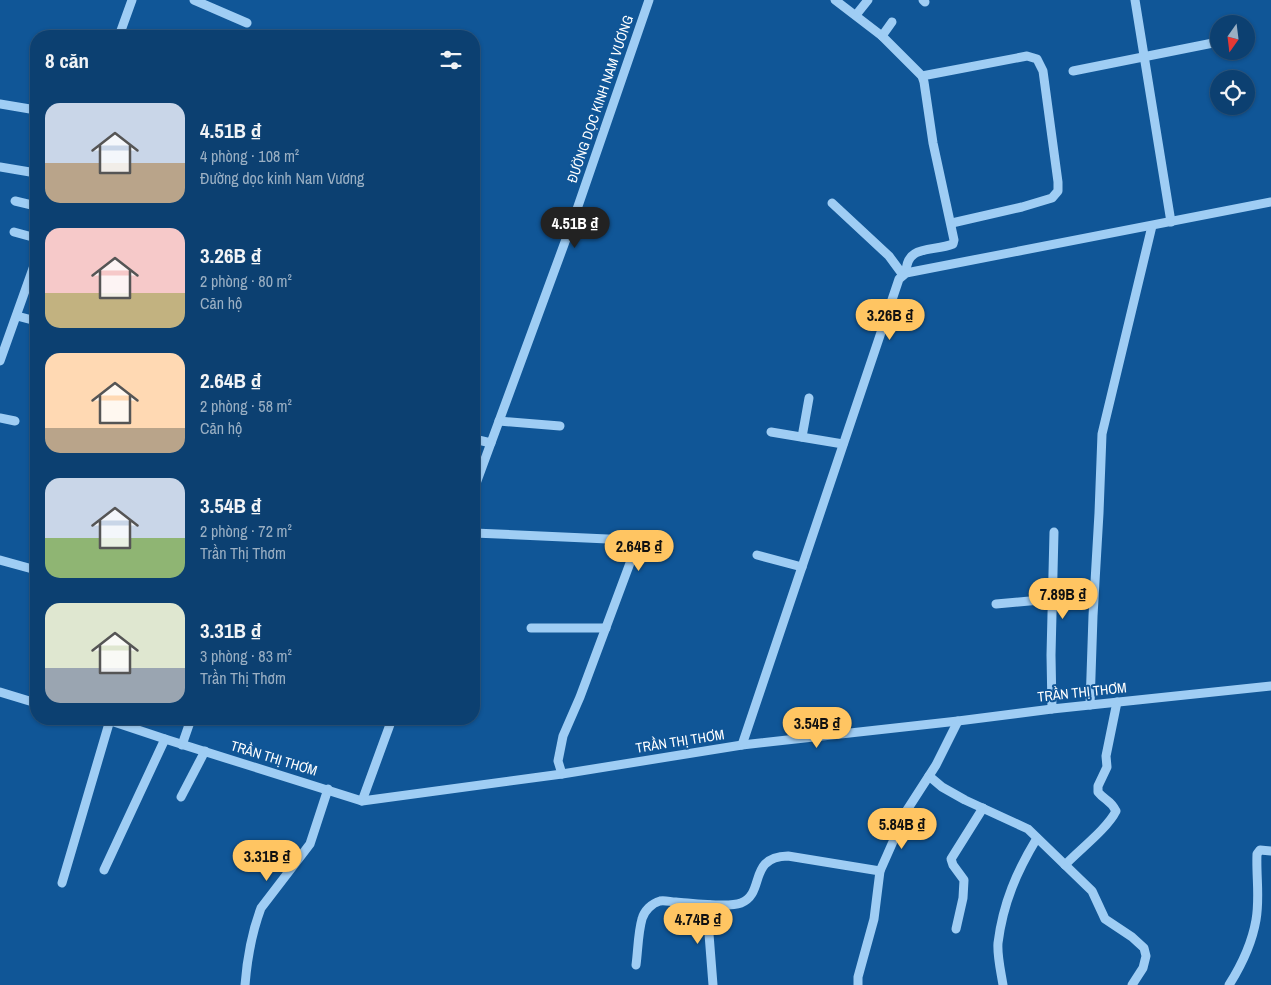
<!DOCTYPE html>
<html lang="vi">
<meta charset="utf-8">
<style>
body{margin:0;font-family:"Archivo Narrow",sans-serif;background:#1a4b79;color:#f1f3f6;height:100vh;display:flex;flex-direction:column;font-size:19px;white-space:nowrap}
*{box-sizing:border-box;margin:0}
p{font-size:16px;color:#9aafc3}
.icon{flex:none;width:28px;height:28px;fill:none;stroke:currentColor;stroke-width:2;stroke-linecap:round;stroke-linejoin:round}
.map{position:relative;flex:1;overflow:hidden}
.panel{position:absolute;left:30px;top:30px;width:450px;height:695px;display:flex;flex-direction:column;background:#0c4071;border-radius:20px;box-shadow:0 1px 4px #0004,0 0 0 1px #2c5984}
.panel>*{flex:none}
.needle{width:32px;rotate:194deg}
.controls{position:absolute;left:1210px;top:15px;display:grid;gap:10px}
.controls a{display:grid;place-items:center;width:45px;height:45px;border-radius:50%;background:#0c4071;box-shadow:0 1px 4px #0004,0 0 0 1px #2c5984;font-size:25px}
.price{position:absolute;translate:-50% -42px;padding:0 11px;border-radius:18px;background:#ffc562;color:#111;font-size:16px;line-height:32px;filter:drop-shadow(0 1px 2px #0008)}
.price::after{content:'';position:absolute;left:50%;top:30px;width:15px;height:11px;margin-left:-8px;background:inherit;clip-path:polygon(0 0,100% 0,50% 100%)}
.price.active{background:#222;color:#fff}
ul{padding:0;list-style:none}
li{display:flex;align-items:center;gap:15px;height:125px;padding:0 15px}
li span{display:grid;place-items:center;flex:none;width:140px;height:100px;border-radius:15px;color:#555}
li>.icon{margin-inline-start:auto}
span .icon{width:60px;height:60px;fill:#fffc;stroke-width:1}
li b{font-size:21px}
h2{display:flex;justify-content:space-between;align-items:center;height:60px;padding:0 15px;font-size:21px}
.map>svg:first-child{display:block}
</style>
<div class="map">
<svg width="1271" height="985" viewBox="0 0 1271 985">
<rect width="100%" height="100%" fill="#105697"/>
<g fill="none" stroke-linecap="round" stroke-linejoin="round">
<g stroke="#9fcdf4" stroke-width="9">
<path d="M 194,0 L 247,23"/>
<path d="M 835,0 L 882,36 L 922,76 L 924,82 L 933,143 L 954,240 L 953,244 C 933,252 906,244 906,273"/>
<path d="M 923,0 L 925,2"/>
<path d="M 1135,0 L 1171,222"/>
<path d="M 856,15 L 868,0"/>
<path d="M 119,36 L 132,0"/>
<path d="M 882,36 L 892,22"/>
<path d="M 1073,71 L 1218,42"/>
<path d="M 922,76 L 1027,56 L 1037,59 L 1043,71 L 1058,182 L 1058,191 L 1052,198 L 1022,207 L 952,223"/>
<path d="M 0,104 L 36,110"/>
<path d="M 0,167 L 36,173"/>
<path d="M 15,201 L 36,206"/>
<path d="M 832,203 L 889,256 L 903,275"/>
<path d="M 14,232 L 36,238"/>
<path d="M 17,316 L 36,321"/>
<path d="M 0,361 L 36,260"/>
<path d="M 0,418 L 15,421"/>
<path d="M 499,421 L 560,426"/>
<path d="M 771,432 L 843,444"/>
<path d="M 802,437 L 809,398"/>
<path d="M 474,439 L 491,443"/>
<path d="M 474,489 L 576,212 L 649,0"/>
<path d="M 474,533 L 630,540 L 636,543 L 636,547 L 580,697 L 563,736 L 558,761 L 562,774"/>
<path d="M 757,555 L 802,567"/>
<path d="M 0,560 L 36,570"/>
<path d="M 996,604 L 1051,599"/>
<path d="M 531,628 L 606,628"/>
<path d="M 0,692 L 36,703"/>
<path d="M 1090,705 L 1093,616 L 1099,513 L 1102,434 L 1152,226"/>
<path d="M 1052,709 L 1051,655 L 1054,532"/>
<path d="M 105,719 L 165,739 L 362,801 L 562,774 L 742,745 L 958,721 L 1052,709 L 1271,686"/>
<path d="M 182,745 L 191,719"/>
<path d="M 742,745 L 899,279 L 906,273 L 1271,202"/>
<path d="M 929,776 L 942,787 L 965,800 L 1028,829 L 1092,891 L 1105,919 L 1132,937 L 1144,948 L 1146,956 L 1143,968 L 1132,985"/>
<path d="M 181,797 L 205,751"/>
<path d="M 362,801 L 392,719"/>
<path d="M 1065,865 C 1079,850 1107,829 1116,811 C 1110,799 1105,801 1098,792 L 1098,786 L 1107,767 L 1106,756 L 1117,702"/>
<path d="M 104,870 L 165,739"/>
<path d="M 62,883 L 110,720"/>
<path d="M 710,905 L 709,934 L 713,985"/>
<path d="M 956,929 L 963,898 L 964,880 L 953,865 L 951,859 L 983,808"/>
<path d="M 636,965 C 638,950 638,933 642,919 C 644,911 652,903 660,901 C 665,900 671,902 676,902 C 691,903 728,908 741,903 C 766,893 747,857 788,856 L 880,871"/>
<path d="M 245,985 C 247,960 252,932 261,908 L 310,844 L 328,789"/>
<path d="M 858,985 L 858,977 L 874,919 L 880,871 L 907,810 L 936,765 L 958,721"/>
<path d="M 1003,985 C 1001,972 997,956 998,943 C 1003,903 1017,871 1037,838"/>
<path d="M 1229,985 C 1241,966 1252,943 1256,920 C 1260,898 1256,876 1257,854 L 1260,850 L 1271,851"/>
</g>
</g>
<g text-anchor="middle" stroke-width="4" stroke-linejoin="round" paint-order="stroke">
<g font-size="14" fill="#fff" stroke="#105697">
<text transform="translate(600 99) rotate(-71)" y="5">ĐƯỜNG DỌC KINH NAM VƯƠNG</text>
<text transform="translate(1082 692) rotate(-6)" y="5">TRẦN THỊ THƠM</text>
<text transform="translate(680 741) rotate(-9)" y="5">TRẦN THỊ THƠM</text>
<text transform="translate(274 758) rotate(17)" y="5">TRẦN THỊ THƠM</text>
</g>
</g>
</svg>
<div class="controls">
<a><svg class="needle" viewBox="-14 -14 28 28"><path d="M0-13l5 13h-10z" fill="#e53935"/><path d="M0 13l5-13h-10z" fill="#9aafc3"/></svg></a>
<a><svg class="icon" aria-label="locate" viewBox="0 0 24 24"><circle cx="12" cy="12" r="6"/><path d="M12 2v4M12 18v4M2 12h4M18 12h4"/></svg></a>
</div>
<b class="price active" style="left:575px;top:249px">4.51B ₫</b>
<b class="price" style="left:890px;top:341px">3.26B ₫</b>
<b class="price" style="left:639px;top:572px">2.64B ₫</b>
<b class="price" style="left:1063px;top:620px">7.89B ₫</b>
<b class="price" style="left:817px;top:749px">3.54B ₫</b>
<b class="price" style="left:902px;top:850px">5.84B ₫</b>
<b class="price" style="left:267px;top:882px">3.31B ₫</b>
<b class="price" style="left:698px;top:945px">4.74B ₫</b>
<section class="panel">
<h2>8 căn<svg class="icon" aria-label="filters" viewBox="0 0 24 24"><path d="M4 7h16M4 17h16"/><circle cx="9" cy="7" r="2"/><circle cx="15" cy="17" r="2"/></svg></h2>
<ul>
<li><span style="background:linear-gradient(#c9d6e8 60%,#b9a48a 0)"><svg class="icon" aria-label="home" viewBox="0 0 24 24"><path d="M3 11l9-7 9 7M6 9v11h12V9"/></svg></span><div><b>4.51B ₫</b><p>4 phòng · 108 m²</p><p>Đường dọc kinh Nam Vương</p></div></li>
<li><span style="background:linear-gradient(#f6c9c9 65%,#c2b280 0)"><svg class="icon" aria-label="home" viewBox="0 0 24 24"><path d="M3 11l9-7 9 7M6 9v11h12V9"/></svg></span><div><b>3.26B ₫</b><p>2 phòng · 80 m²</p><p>Căn hộ</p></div></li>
<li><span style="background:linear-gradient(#ffd9b3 75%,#b9a48a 0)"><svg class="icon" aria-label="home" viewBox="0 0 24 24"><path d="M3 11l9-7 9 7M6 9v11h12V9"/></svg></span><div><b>2.64B ₫</b><p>2 phòng · 58 m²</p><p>Căn hộ</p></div></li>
<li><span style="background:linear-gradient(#c9d6e8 60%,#8fb573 0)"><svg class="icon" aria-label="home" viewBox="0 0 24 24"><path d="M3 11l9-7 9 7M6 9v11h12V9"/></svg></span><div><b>3.54B ₫</b><p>2 phòng · 72 m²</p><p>Trần Thị Thơm</p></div></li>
<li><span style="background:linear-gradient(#dfe7d0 65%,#9aa5b1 0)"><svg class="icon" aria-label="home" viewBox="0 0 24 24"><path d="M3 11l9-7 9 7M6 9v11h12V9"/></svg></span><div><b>3.31B ₫</b><p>3 phòng · 83 m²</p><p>Trần Thị Thơm</p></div></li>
</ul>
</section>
</div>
